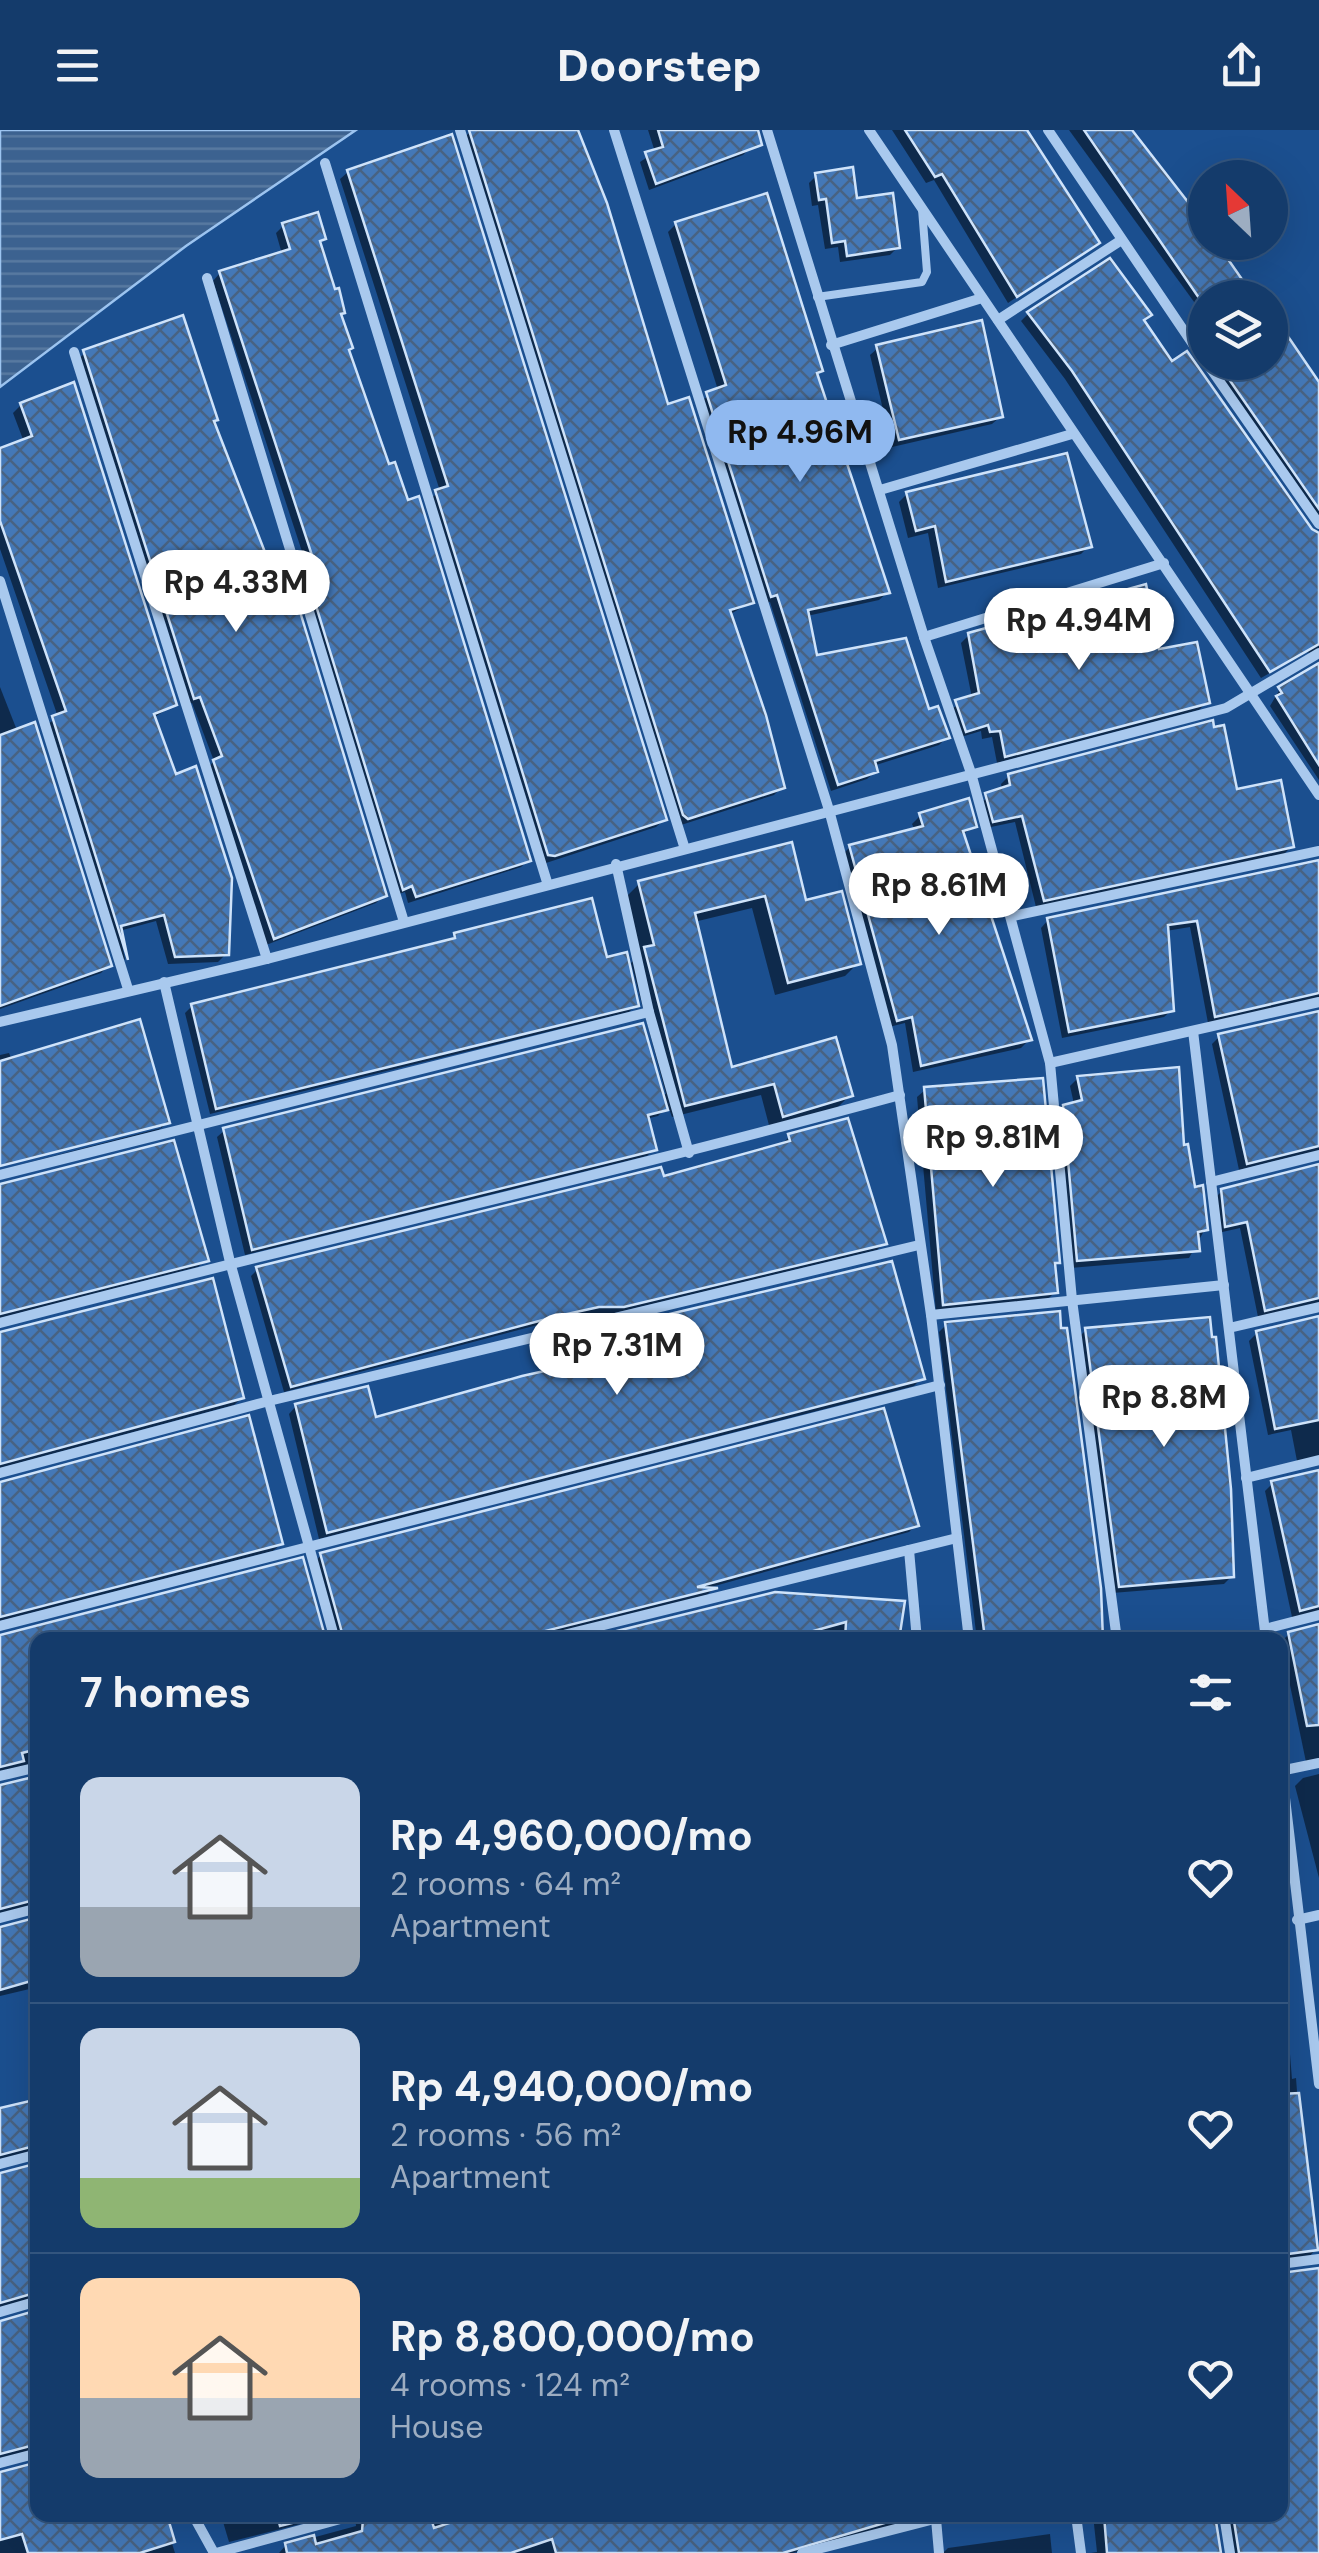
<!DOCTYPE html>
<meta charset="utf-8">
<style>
body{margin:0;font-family:"DM Sans",sans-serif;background:#1d4271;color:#f1f3f6;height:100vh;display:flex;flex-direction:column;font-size:38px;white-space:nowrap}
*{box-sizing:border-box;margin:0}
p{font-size:32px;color:#9dadc1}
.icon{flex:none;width:55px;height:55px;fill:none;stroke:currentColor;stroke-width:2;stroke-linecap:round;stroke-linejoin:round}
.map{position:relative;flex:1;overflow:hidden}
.details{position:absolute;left:30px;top:1502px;width:1258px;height:890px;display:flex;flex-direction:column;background:#143b6b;border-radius:20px;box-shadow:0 10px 40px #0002,0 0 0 2px #33557e}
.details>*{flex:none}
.needle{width:65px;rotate:335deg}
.buttons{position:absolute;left:1188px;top:30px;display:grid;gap:20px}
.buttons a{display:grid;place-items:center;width:100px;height:100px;border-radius:50%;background:#143b6b;box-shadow:0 10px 40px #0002,0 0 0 2px #33557e;font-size:50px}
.price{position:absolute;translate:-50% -85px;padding:0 22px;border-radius:35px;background:#fff;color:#222;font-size:32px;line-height:65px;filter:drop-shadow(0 2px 5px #0008)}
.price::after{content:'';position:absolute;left:50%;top:60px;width:30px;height:22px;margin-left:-15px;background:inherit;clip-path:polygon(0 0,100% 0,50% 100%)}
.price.current{background:#90b9f0;color:#111}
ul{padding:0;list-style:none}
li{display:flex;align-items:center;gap:30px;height:250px;padding:0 50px}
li+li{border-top:2px solid #33557e}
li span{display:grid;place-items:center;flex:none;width:280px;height:200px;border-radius:20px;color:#555}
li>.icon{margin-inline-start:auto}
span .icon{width:120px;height:120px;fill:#fffc;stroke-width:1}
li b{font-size:42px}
h2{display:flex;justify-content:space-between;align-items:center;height:120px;padding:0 50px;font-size:42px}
header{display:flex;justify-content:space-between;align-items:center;height:130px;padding:0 50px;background:#143b6b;font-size:45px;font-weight:800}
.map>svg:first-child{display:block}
</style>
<header><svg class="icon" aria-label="menu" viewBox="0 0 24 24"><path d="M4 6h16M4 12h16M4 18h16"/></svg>Doorstep<svg class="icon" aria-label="share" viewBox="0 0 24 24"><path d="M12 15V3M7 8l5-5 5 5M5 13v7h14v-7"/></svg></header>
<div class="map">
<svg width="1319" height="2423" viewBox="0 0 1319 2423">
<defs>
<pattern id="water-rules" width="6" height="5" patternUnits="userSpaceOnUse" patternTransform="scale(2.5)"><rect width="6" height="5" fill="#3c6290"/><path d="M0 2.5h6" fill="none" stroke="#597aa1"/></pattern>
<pattern id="building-cross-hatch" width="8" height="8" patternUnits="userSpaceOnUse" patternTransform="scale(2.5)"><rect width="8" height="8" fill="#4478b7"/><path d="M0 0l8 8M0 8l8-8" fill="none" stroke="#486282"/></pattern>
</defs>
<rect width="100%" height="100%" fill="#1b4f8f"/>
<path fill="url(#water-rules)" stroke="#9cc4f0" stroke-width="2.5" d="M 0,0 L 356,0 L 186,116 L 0,257 Z"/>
<g fill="#0007">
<path d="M 473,0 L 575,0 L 666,277 L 751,472 L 729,485 L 782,657 L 774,665 L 681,695 L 462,9 Z"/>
<path d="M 648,0 L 744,0 L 750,18 L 743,25 L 649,60 L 640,32 L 655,22 Z"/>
<path d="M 892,0 L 1021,0 L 1097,113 L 1008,173 L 934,50 L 926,53 Z"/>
<path d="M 1069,0 L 1129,0 L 1205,101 L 1205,187 Z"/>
<path d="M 348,42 L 664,690 L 656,697 L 546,733 L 429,370 L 440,361 L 340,49 Z"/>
<path d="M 817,45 L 898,117 L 890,125 L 840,132 L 838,117 L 825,119 L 818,75 L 812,76 L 809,53 Z"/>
<path d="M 676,94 L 820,240 L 815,246 L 887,463 L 879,470 L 807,486 L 815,528 L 947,607 L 939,615 L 873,636 L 875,642 L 867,649 L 831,661 L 770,472 L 763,474 L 699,272 L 718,260 L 668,102 Z"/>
<path d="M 283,96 L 323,109 L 318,113 L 347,221 L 528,730 L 521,737 L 408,773 L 405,762 L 396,765 L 304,466 L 314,458 L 213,151 L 220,143 L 282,124 L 276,103 Z"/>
<path d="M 1028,184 L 1142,191 L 1171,234 L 1310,401 L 1319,403 L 1319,525 L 1306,522 L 1261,548 L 1065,249 L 1021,191 Z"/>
<path d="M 1270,187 L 1319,260 L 1319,398 L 1196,221 L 1205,212 L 1205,232 L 1270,232 Z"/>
<path d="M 878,218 L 1000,287 L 992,294 L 892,317 L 870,225 Z"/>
<path d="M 85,223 L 212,292 L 384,765 L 376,773 L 266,815 L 206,640 L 214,631 L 192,573 L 186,575 L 77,230 Z"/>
<path d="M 21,275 L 174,575 L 153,588 L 226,824 L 218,832 L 168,834 L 156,791 L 119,801 L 125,829 L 120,834 L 45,596 L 58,587 L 0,419 L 0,321 L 24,312 L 13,283 Z"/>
<path d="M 907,364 L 1089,416 L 1081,424 L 938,458 L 928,403 L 908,408 L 899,372 Z"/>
<path d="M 1113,468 L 1207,572 L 1199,580 L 997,633 L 992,607 L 982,609 L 981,601 L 958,608 L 949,580 L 972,568 L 961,513 L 969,505 Z"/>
<path d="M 1319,529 L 1319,650 L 1270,576 L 1280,559 L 1318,537 Z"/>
<path d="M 0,557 L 109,835 L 101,843 L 0,879 Z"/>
<path d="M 1009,646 L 1235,662 L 1292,716 L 1284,724 L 1036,777 L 1015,692 L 986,698 L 979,673 L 1002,660 L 1001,654 Z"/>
<path d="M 920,686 L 974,696 L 961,706 L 1029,910 L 1021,918 L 913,942 L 905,893 L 889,897 L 842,725 L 850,717 L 915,700 L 912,694 Z"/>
<path d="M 790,715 L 804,773 L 858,833 L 845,846 L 775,865 L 752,778 L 694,792 L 730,940 L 850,965 L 837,978 L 770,999 L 761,965 L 672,987 L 668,976 L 658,986 L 646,989 L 654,1019 L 647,1026 L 245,1125 L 217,1007 L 225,1000 L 666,964 L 631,833 L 640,824 L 626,767 L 640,753 Z"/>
<path d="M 1319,733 L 1319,876 L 1208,893 L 1190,797 L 1166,801 L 1172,880 L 1164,887 L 1062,908 L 1041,798 L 1048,790 Z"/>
<path d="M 455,805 L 606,830 L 636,875 L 629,882 L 210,984 L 185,883 L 192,876 L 449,812 Z"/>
<path d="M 1319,882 L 1319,1030 L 1308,1023 L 1239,1040 L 1212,914 L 1220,906 Z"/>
<path d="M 9,923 L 12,930 L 167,993 L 159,1000 L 0,1040 L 161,998 L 161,993 L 0,1033 L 0,925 Z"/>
<path d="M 1078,948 L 1182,1018 L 1205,1099 L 1189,1128 L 1070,1138 L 1056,985 L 1074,974 L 1070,956 Z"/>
<path d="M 925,960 L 1057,1132 L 1052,1136 L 1055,1162 L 1047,1170 L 936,1182 L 917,967 Z"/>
<path d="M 790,1006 L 884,1113 L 877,1120 L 615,1183 L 590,1183 L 549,1192 L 284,1262 L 251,1146 L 258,1139 L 662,1049 L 783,1013 Z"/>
<path d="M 1319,1037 L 1319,1182 L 1309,1175 L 1258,1187 L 1240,1098 L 1218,1103 L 1214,1069 L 1222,1061 Z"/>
<path d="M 0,1055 L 206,1130 L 198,1137 L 0,1188 Z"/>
<path d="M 1319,1189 L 1319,1335 L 1297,1331 L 1291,1300 L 1268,1305 L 1249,1211 L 1257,1203 Z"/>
<path d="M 946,1195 L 1102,1510 L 977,1510 L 939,1202 Z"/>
<path d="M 630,1196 L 922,1248 L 914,1256 L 319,1409 L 289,1284 L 296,1276 L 374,1290 L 558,1248 L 629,1228 L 622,1204 Z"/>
<path d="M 1086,1200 L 1232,1446 L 1224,1454 L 1112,1463 L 1078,1208 Z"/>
<path d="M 0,1203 L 242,1268 L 234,1275 L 0,1338 Z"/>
<path d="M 1319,1341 L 1319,1490 L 1292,1487 L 1265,1361 L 1273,1353 Z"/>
<path d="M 0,1353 L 281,1414 L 273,1421 L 0,1491 Z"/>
<path d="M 916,1395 L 909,1402 L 704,1459 L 712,1460 L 707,1465 L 532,1510 L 335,1510 L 314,1433 L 321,1425 Z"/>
<path d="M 775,1464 L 897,1510 L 590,1510 Z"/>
<path d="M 1319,1496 L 1319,1638 L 1306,1632 L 1281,1512 L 1289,1504 Z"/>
<path d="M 0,1507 L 323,1510 L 38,1510 L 38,1640 L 0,1641 Z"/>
<path d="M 1319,1644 L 1319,1748 L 1295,1656 L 1303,1648 Z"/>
<path d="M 37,1648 L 38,1781 L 0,1783 L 0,1656 Z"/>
<path d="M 38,1789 L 38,1857 L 0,1866 L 0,1799 Z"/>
<path d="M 1280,1881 L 1283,1900 L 1288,1899 L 1292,1949 L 1296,1948 L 1304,2056 L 1316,2119 L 1309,2127 L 1280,2131 Z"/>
<path d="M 38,1971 L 38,2027 L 0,2029 L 0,1981 Z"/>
<path d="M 38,2034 L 38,2174 L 0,2177 L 0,2044 Z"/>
<path d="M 1280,2145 L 1319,2423 L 1231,2423 L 1225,2390 L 1216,2385 L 1280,2385 Z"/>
<path d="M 38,2182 L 38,2326 L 0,2328 L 0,2192 Z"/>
<path d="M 0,2344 L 38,2385 L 163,2385 L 175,2423 L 0,2423 Z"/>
<path d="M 221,2385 L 336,2385 L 229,2412 Z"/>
<path d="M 349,2385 L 931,2385 L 793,2423 L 279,2423 L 286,2415 L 356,2396 L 355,2387 Z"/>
<path d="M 1093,2385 L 1213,2385 L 1219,2423 L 1091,2423 L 1097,2422 Z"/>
<path d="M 1050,2404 L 1052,2423 L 943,2423 L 948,2418 Z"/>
</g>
<g fill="url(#building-cross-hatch)" stroke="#cfe3fa" stroke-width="2.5">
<path d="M 469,0 L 578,0 L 607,73 L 668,274 L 689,267 L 754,473 L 730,480 L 766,585 L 785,658 L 688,689 L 683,685 Z"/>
<path d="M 658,0 L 758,0 L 762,15 L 656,54 L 645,22 L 663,17 Z"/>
<path d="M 905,0 L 1027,0 L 1100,113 L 1017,167 L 942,44 L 935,47 Z"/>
<path d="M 1084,0 L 1132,0 L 1205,94 L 1205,112 L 1216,112 L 1255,168 L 1199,168 Z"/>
<path d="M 452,4 L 667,690 L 555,726 L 548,725 L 435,360 L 448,356 L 347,40 Z"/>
<path d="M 853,37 L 857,68 L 893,63 L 900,118 L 847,126 L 845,111 L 832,113 L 826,69 L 819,70 L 815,43 Z"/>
<path d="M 767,63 L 823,241 L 817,243 L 890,463 L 808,480 L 817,525 L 906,508 L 929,579 L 938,576 L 950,608 L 875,631 L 878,642 L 838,655 L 777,465 L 771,467 L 706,262 L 726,255 L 675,92 Z"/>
<path d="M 318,82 L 326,109 L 320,111 L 335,159 L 339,158 L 345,183 L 341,184 L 353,218 L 349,220 L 389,334 L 395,332 L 408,370 L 419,366 L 531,731 L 416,767 L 412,756 L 403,760 L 310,456 L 321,453 L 219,141 L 290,119 L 282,93 Z"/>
<path d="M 1110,128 L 1152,185 L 1144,190 L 1172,231 L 1187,221 L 1312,399 L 1319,403 L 1319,514 L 1270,542 L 1072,241 L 1027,182 Z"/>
<path d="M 1270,180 L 1319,252 L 1319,379 L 1217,232 L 1270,232 Z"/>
<path d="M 183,185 L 218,290 L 214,291 L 282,466 L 294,462 L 387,766 L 274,809 L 213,630 L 222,626 L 200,567 L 194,569 L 83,220 Z"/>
<path d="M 982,190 L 1003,287 L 899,310 L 876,215 Z"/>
<path d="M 74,252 L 177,575 L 154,584 L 176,644 L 196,636 L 232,748 L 229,825 L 175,827 L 164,785 L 121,796 L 128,830 L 52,586 L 66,581 L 0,391 L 0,318 L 32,306 L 20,273 Z"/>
<path d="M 1067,323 L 1092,417 L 946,452 L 935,396 L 916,401 L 906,362 Z"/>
<path d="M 1146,454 L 1159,519 L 1197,512 L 1210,573 L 1005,627 L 1000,601 L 990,602 L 988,595 L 966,602 L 955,570 L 979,563 L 968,503 Z"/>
<path d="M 1319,533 L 1319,635 L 1276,566 L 1282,563 L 1278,557 Z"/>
<path d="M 1213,590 L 1214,597 L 1224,595 L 1237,659 L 1281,650 L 1294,717 L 1044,771 L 1022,686 L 993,692 L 985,663 L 1010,655 L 1008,644 Z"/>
<path d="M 35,592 L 112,836 L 0,876 L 0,605 Z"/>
<path d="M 969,668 L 977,697 L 963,701 L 1032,910 L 921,936 L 912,887 L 897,891 L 849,715 L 923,696 L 919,683 Z"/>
<path d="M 792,712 L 806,770 L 842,761 L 861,834 L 788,853 L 765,766 L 695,783 L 732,937 L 836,907 L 853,966 L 783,987 L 774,954 L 685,976 L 644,817 L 654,815 L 638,751 Z"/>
<path d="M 1319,730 L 1319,863 L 1215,887 L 1197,791 L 1168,795 L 1174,881 L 1069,902 L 1047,788 Z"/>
<path d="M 592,768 L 607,827 L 627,822 L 639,876 L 216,979 L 191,874 L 455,808 L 454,803 Z"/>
<path d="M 1319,881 L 1319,1016 L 1247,1034 L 1218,904 Z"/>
<path d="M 140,889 L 170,993 L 0,1036 L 0,931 Z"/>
<path d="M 643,893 L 668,980 L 648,985 L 657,1020 L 252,1120 L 223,998 Z"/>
<path d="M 1179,937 L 1184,1015 L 1188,1014 L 1195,1057 L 1203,1055 L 1208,1100 L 1198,1102 L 1200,1121 L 1077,1131 L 1063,975 L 1082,970 L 1077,946 Z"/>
<path d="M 1043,948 L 1060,1133 L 1055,1133 L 1058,1163 L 943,1175 L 924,957 Z"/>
<path d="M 848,988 L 887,1114 L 624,1177 L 599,1177 L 558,1186 L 291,1257 L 256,1137 L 661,1037 L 664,1046 L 790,1011 L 788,1004 Z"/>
<path d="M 174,1010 L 209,1131 L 0,1184 L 0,1054 Z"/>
<path d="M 1319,1034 L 1319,1168 L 1265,1181 L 1247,1092 L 1225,1097 L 1221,1059 Z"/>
<path d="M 892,1131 L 925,1249 L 327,1403 L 295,1274 L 368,1256 L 376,1287 L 522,1246 L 558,1238 L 560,1245 L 637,1223 L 628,1194 Z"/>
<path d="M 213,1148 L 244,1268 L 0,1334 L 0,1202 Z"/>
<path d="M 1060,1181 L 1061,1198 L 1067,1198 L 1101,1458 L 1103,1510 L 1055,1510 L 1054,1502 L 985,1509 L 945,1192 Z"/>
<path d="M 1319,1186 L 1319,1290 L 1275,1299 L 1256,1201 Z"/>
<path d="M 1210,1187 L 1212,1207 L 1216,1207 L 1231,1359 L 1234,1447 L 1119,1457 L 1085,1198 Z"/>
<path d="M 884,1278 L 919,1396 L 697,1457 L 718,1458 L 541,1502 L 534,1510 L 344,1510 L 320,1423 Z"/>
<path d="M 249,1285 L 283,1414 L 0,1487 L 0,1352 Z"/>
<path d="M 1319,1340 L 1319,1476 L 1300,1481 L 1271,1351 Z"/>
<path d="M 303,1427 L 326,1510 L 38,1510 L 38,1619 L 22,1623 L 24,1631 L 0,1637 L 0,1505 Z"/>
<path d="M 775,1462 L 905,1471 L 899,1510 L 845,1510 L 846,1492 L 781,1510 L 580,1510 Z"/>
<path d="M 1319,1494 L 1319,1595 L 1307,1596 L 1288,1502 Z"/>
<path d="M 29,1648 L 38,1677 L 38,1769 L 0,1779 L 0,1655 Z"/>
<path d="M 38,1787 L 38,1849 L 0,1860 L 0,1797 Z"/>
<path d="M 1299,1963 L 1318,2120 L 1280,2125 L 1280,1964 Z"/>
<path d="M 38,1969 L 38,2015 L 0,2025 L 0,1978 Z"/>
<path d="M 38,2033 L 38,2162 L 0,2173 L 0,2043 Z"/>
<path d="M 1319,2138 L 1319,2423 L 1239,2423 L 1233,2385 L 1280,2385 L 1280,2143 Z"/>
<path d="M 38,2180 L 38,2314 L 0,2324 L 0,2191 Z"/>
<path d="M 38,2332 L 38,2385 L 167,2385 L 175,2412 L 140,2423 L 28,2423 L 22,2404 L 0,2410 L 0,2342 Z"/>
<path d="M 277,2385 L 307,2385 L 308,2389 L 280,2396 Z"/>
<path d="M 378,2385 L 430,2385 L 434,2398 L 474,2385 L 890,2385 L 891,2391 L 783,2423 L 556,2423 L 552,2409 L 511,2423 L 287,2423 L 285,2413 L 314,2405 L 316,2414 L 362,2401 L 363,2389 Z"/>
<path d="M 1104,2385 L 1215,2385 L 1221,2423 L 1107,2423 Z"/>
</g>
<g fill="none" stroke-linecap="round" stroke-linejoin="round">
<path stroke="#a9c9ee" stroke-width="8" d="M 817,167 L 922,152 L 927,142 L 922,79"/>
<g stroke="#a9c9ee" stroke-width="10">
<path d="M 460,0 L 684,716"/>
<path d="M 614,0 L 829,680 L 892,915 L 931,1185 L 969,1510"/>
<path d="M 767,0 L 924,507 L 971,643 L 1050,933 L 1072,1170 L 1117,1510"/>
<path d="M 869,0 L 1319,665"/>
<path d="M 1048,0 L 1205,232"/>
<path d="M 325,33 L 547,752"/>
<path d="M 207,148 L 404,792"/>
<path d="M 998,190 L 1120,111"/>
<path d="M 831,215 L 982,168"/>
<path d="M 74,222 L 267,829"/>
<path d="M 1206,232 L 1319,394"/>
<path d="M 880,360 L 1072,304"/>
<path d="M 0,451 L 128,859"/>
<path d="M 924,507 L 1164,433"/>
<path d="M 616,734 L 649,882 L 689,1023"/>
<path d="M 1013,786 L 1319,721"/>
<path d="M 164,852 L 230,1132 L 335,1510"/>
<path d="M 0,892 L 267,829 L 1226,578 L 1319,523"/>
<path d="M 1193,901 L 1266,1510"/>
<path d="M 1050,933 L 1319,872"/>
<path d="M 0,1045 L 649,882"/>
<path d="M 1211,1052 L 1319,1025"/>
<path d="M 931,1185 L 1224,1155"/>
<path d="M 0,1193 C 299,1114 601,1047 900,965"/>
<path d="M 1229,1198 L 1319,1177"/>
<path d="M 0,1343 L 269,1271 L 919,1115"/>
<path d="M 1246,1348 L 1319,1330"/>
<path d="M 909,1420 L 917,1510"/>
<path d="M 0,1496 L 940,1255"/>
<path d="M 1265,1499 L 1319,1485"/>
<path d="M 543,1510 L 957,1408"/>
<path d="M 1280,1626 L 1319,1954"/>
<path d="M 1280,1641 L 1319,1633"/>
<path d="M 0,1646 L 38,1637"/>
<path d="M 0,1788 L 38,1778"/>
<path d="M 1297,1790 L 1319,1785"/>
<path d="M 0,2034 L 38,2024"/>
<path d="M 1280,2134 L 1319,2129"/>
<path d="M 0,2182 L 38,2171"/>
<path d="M 0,2333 L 38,2323"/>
<path d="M 193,2385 L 214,2423"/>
<path d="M 1076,2385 L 1081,2423"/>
<path d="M 1224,2385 L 1230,2423"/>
<path d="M 936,2389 L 939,2423"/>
<path d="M 216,2423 L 355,2385"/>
<path d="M 802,2423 L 950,2385"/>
</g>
</g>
</svg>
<div class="buttons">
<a><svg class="needle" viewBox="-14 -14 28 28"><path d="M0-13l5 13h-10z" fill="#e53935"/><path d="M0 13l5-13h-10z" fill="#9dadc1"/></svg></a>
<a><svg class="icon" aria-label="layers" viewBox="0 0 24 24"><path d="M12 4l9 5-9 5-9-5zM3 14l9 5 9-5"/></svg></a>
</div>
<b class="price current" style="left:800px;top:355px">Rp 4.96M</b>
<b class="price" style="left:236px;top:505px">Rp 4.33M</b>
<b class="price" style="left:1079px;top:543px">Rp 4.94M</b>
<b class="price" style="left:939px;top:808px">Rp 8.61M</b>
<b class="price" style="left:993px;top:1060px">Rp 9.81M</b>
<b class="price" style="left:617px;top:1268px">Rp 7.31M</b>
<b class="price" style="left:1164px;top:1320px">Rp 8.8M</b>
<section class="details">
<h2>7 homes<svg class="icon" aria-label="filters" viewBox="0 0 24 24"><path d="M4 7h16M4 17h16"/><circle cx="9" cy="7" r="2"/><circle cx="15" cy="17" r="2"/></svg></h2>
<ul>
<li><span style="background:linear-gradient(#c9d6e8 65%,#9aa5b1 0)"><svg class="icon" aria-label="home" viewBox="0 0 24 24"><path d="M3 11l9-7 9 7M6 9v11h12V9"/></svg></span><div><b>Rp 4,960,000/mo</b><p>2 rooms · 64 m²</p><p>Apartment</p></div><svg class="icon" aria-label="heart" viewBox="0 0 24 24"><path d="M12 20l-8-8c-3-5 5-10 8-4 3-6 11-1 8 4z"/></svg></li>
<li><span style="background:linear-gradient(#c9d6e8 75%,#8fb573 0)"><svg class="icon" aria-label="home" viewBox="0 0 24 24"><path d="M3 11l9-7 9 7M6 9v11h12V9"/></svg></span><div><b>Rp 4,940,000/mo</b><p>2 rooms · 56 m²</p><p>Apartment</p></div><svg class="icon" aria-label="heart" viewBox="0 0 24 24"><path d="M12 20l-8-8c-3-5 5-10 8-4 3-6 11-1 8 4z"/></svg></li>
<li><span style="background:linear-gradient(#ffd9b3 60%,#9aa5b1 0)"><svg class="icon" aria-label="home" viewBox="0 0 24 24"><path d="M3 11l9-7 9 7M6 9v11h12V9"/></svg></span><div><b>Rp 8,800,000/mo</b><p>4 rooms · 124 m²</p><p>House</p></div><svg class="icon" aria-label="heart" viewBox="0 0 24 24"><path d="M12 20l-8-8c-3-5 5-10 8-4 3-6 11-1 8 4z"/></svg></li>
</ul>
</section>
</div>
